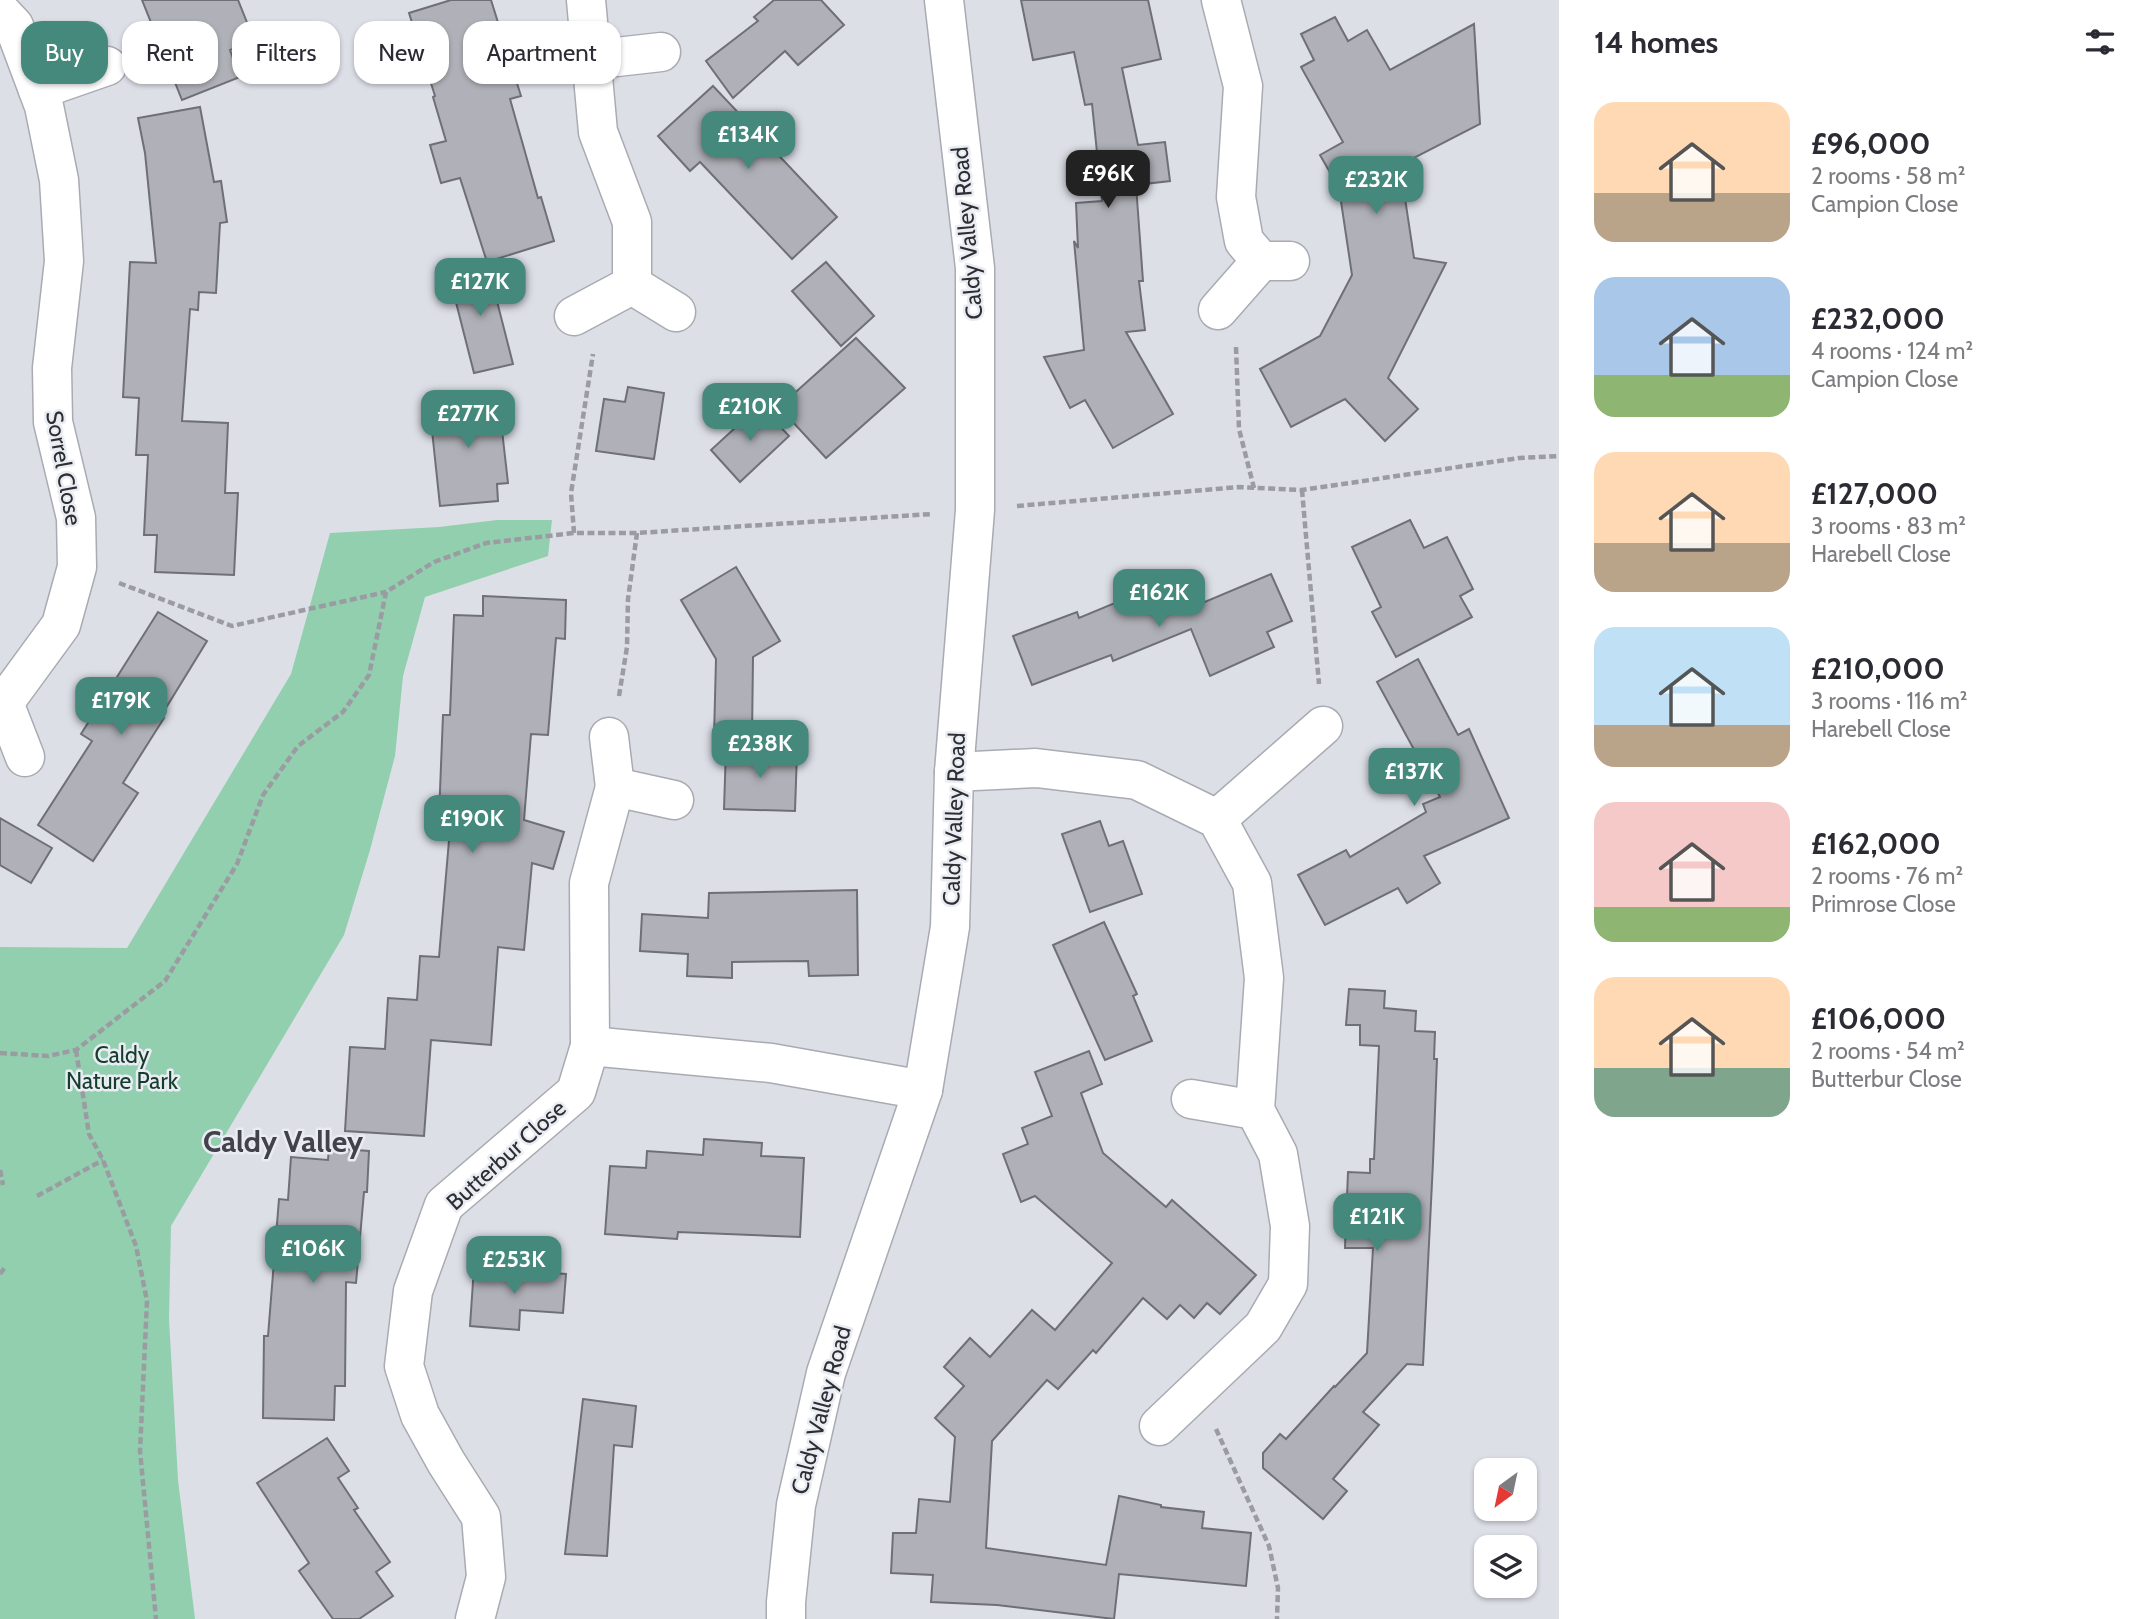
<!DOCTYPE html>
<meta charset="utf-8">
<style>
body{margin:0;font-family:Cabin,sans-serif;background:#f7f7f7;color:#2b2b33;height:100vh;display:flex;flex-direction:column;font-size:26px;white-space:nowrap}
*{box-sizing:border-box;margin:0}
p{font-size:23px;color:#7c7c81}
.icon{flex:none;width:38px;height:38px;fill:none;stroke:currentColor;stroke-width:2;stroke-linecap:round;stroke-linejoin:round}
.map{position:relative;flex:1;overflow:hidden}
.sheet{display:flex;flex-direction:column;background:#fff;width:595px}
.sheet>*{flex:none}
.guide{position:absolute;left:21px;top:21px;width:665px;height:63px;display:flex;gap:14px}
.needle{width:46px;rotate:213deg}
.tools{position:absolute;left:1474px;top:1458px;display:grid;gap:14px}
.tools a{display:grid;place-items:center;width:63px;height:63px;border-radius:14px;background:#fff;box-shadow:0 2px 5px #0004;font-size:35px}
.price{position:absolute;translate:-50% -60px;padding:0 16px;border-radius:14px;background:#45897d;color:#fff;font-size:23px;line-height:46px;filter:drop-shadow(0 2px 4px #0008)}
.price::after{content:'';position:absolute;left:50%;top:42px;width:21px;height:16px;margin-left:-10px;background:inherit;clip-path:polygon(0 0,100% 0,50% 100%)}
.price.current{background:#222;color:#fff}
ul{padding:0;list-style:none}
li{display:flex;align-items:center;gap:21px;height:175px;padding:0 35px}
li span{display:grid;place-items:center;flex:none;width:196px;height:140px;border-radius:21px;color:#555}
li>.icon{margin-inline-start:auto}
span .icon{width:84px;height:84px;fill:#fffc;stroke-width:1}
li b{font-size:30px}
h2{display:flex;justify-content:space-between;align-items:center;height:84px;padding:0 35px;font-size:30px}
.pill{padding:0 24px;border-radius:21px;background:#fff;box-shadow:0 2px 5px #0004;font-size:24px;line-height:63px}
.pill.current{background:#45897d;color:#fff}
main{display:flex;flex:1;min-height:0}
.map>svg:first-child{display:block}
</style>
<main>
<div class="map">
<svg width="1559" height="1619" viewBox="0 0 1559 1619">
<rect width="100%" height="100%" fill="#dddfe7"/>
<path fill="#91cfaf" d="M 497,520 L 552,520 L 548,556 L 425,597 L 403,676 L 395,756 L 370,850 L 344,935 L 171,1226 L 169,1319 L 178,1480 L 195,1619 L 0,1619 L 0,947 L 127,948 L 291,674 L 330,533 L 439,527 Z"/>
<g fill="#b0b0b8" stroke="#6f7077" stroke-width="2">
<path d="M 142,0 L 238,0 L 254,40 L 230,50 L 240,77 L 182,100 Z"/>
<path d="M 451,0 L 491,0 L 521,96 L 510,99 L 538,198 L 541,197 L 554,241 L 487,262 L 460,178 L 441,183 L 430,145 L 446,141 L 433,97 L 435,96 L 409,13 Z"/>
<path d="M 774,0 L 821,0 L 844,25 L 798,65 L 785,51 L 733,98 L 706,61 L 758,21 L 754,17 Z"/>
<path d="M 1021,0 L 1148,0 L 1161,59 L 1122,68 L 1138,145 L 1165,142 L 1170,181 L 1136,185 L 1143,281 L 1139,281 L 1145,330 L 1126,332 L 1173,414 L 1113,448 L 1085,400 L 1070,408 L 1044,357 L 1084,350 L 1074,241 L 1078,248 L 1076,203 L 1102,201 L 1092,104 L 1085,105 L 1074,52 L 1033,60 Z"/>
<path d="M 1335,17 L 1348,41 L 1367,30 L 1390,70 L 1474,24 L 1480,124 L 1400,165 L 1414,258 L 1446,263 L 1388,378 L 1418,409 L 1385,441 L 1345,399 L 1291,427 L 1260,369 L 1320,336 L 1352,275 L 1339,188 L 1320,155 L 1343,142 L 1301,67 L 1314,60 L 1301,34 Z"/>
<path d="M 713,86 L 837,217 L 792,259 L 700,162 L 690,171 L 658,136 Z"/>
<path d="M 200,107 L 214,182 L 221,181 L 227,222 L 220,223 L 216,293 L 199,292 L 198,310 L 190,309 L 182,421 L 228,423 L 225,493 L 238,493 L 234,575 L 155,572 L 157,535 L 144,535 L 148,455 L 136,455 L 139,398 L 123,397 L 130,262 L 156,263 L 145,153 L 138,118 Z"/>
<path d="M 487,262 L 513,364 L 474,373 L 448,271 Z"/>
<path d="M 826,262 L 874,316 L 841,346 L 792,291 Z"/>
<path d="M 856,338 L 905,388 L 826,458 L 779,407 Z"/>
<path d="M 628,387 L 664,393 L 654,459 L 596,451 L 604,399 L 625,402 Z"/>
<path d="M 498,395 L 508,483 L 497,484 L 498,501 L 440,506 L 429,402 Z"/>
<path d="M 760,405 L 789,436 L 740,482 L 711,450 Z"/>
<path d="M 1410,520 L 1424,548 L 1447,537 L 1473,589 L 1460,596 L 1472,617 L 1396,657 L 1372,612 L 1381,607 L 1352,547 Z"/>
<path d="M 736,567 L 780,641 L 753,657 L 752,737 L 714,737 L 716,659 L 681,600 Z"/>
<path d="M 1271,574 L 1292,621 L 1267,632 L 1274,647 L 1210,676 L 1191,629 L 1113,661 L 1111,655 L 1032,685 L 1013,636 L 1077,612 L 1079,618 L 1180,576 L 1193,607 Z"/>
<path d="M 483,596 L 566,600 L 565,639 L 556,638 L 548,735 L 531,734 L 524,820 L 564,832 L 553,869 L 532,863 L 524,950 L 498,947 L 491,1045 L 431,1040 L 424,1136 L 345,1131 L 350,1047 L 385,1049 L 388,998 L 417,1000 L 420,956 L 439,957 L 451,817 L 439,816 L 443,715 L 450,715 L 454,615 L 483,616 Z"/>
<path d="M 158,612 L 207,641 L 161,716 L 164,718 L 123,783 L 138,793 L 93,861 L 38,825 L 92,741 L 81,734 Z"/>
<path d="M 1418,659 L 1458,735 L 1469,729 L 1509,818 L 1424,856 L 1440,883 L 1407,903 L 1398,888 L 1325,925 L 1298,875 L 1346,850 L 1350,857 L 1426,812 L 1423,804 L 1440,797 L 1377,682 Z"/>
<path d="M 726,748 L 797,752 L 795,811 L 724,809 Z"/>
<path d="M 0,818 L 52,848 L 31,883 L 0,865 Z"/>
<path d="M 1100,821 L 1109,846 L 1123,841 L 1142,894 L 1090,912 L 1062,834 Z"/>
<path d="M 857,890 L 858,975 L 809,976 L 808,961 L 732,962 L 732,978 L 687,976 L 688,954 L 640,951 L 642,914 L 708,918 L 709,893 Z"/>
<path d="M 1104,922 L 1137,994 L 1133,996 L 1152,1041 L 1105,1060 L 1053,945 Z"/>
<path d="M 1349,989 L 1385,991 L 1384,1008 L 1416,1011 L 1415,1031 L 1435,1032 L 1434,1059 L 1437,1059 L 1433,1162 L 1423,1365 L 1407,1364 L 1363,1412 L 1379,1425 L 1333,1479 L 1347,1491 L 1323,1519 L 1263,1468 L 1263,1453 L 1280,1434 L 1286,1439 L 1334,1386 L 1335,1387 L 1367,1353 L 1373,1248 L 1345,1248 L 1348,1172 L 1370,1173 L 1370,1159 L 1374,1159 L 1379,1046 L 1360,1045 L 1360,1025 L 1346,1025 Z"/>
<path d="M 1089,1051 L 1102,1084 L 1081,1093 L 1103,1153 L 1166,1207 L 1172,1200 L 1256,1275 L 1220,1314 L 1207,1303 L 1194,1318 L 1180,1305 L 1167,1319 L 1143,1298 L 1096,1353 L 1093,1350 L 1058,1389 L 1047,1380 L 992,1441 L 986,1548 L 1106,1565 L 1119,1496 L 1161,1505 L 1161,1507 L 1204,1512 L 1202,1528 L 1251,1533 L 1246,1586 L 1119,1574 L 1114,1619 L 997,1605 L 931,1602 L 933,1575 L 891,1573 L 893,1533 L 916,1533 L 919,1499 L 950,1502 L 955,1437 L 935,1418 L 964,1386 L 944,1367 L 970,1338 L 990,1357 L 1032,1310 L 1055,1330 L 1112,1263 L 1035,1196 L 1021,1202 L 1003,1154 L 1028,1144 L 1022,1128 L 1052,1116 L 1035,1072 Z"/>
<path d="M 704,1139 L 762,1143 L 761,1156 L 804,1158 L 800,1237 L 678,1232 L 677,1239 L 605,1234 L 610,1166 L 646,1168 L 647,1151 L 703,1155 Z"/>
<path d="M 329,1148 L 369,1151 L 367,1192 L 364,1192 L 356,1283 L 346,1282 L 345,1386 L 335,1386 L 334,1420 L 263,1418 L 264,1336 L 268,1336 L 279,1199 L 288,1200 L 291,1157 L 328,1160 Z"/>
<path d="M 474,1267 L 566,1274 L 563,1313 L 520,1310 L 519,1330 L 470,1326 Z"/>
<path d="M 583,1399 L 636,1406 L 632,1447 L 614,1445 L 607,1556 L 565,1554 Z"/>
<path d="M 327,1438 L 349,1471 L 338,1478 L 358,1508 L 354,1510 L 390,1562 L 376,1572 L 393,1596 L 359,1619 L 333,1619 L 299,1571 L 309,1563 L 257,1483 Z"/>
</g>
<g fill="none" stroke-linecap="round" stroke-linejoin="round">
<g stroke="#a9abb3" stroke-width="41">
<g id="minor">
<path d="M 1221,0 L 1243,86 L 1236,197 L 1244,241 L 1261,261 L 1290,261"/>
<path d="M 0,11 L 14,26 L 44,106 L 59,180 L 64,261 L 52,368 L 53,422 L 76,518 L 77,567 L 61,625 L 4,703 L 0,704"/>
<path d="M 590,60 L 661,52"/>
<path d="M 38,90 L 107,66"/>
<path d="M 632,285 L 676,312"/>
<path d="M 1218,310 L 1261,261"/>
<path d="M 574,316 L 632,285 L 632,222 L 598,132 L 586,0"/>
<path d="M 4,703 L 25,757"/>
<path d="M 609,737 L 615,787"/>
<path d="M 954,772 L 1036,768 L 1137,780 L 1217,819 L 1252,883 L 1264,978 L 1255,1110 L 1278,1154 L 1290,1226 L 1288,1284 L 1263,1327 L 1159,1426"/>
<path d="M 1217,819 L 1323,726"/>
<path d="M 590,1046 L 589,883 L 615,787 L 674,800"/>
<path d="M 1191,1099 L 1255,1110"/>
<path d="M 475,1619 L 486,1577 L 481,1517 L 446,1462 L 420,1415 L 404,1366 L 413,1291 L 444,1205 L 576,1092 L 590,1046 L 771,1063 L 923,1090"/>
</g>
</g>
<g stroke="#a9abb3" stroke-width="41">
<path id="tertiary" d="M 786,1619 L 786,1602 L 796,1505 L 826,1373 L 923,1090 L 950,927 L 954,772 L 975,510 L 975,268 L 944,0"/>
</g>
<g stroke="#9b9ca2" stroke-width="4.5" stroke-dasharray="7 3.5" stroke-linecap="butt">
<path d="M 1236,347 L 1239,429 L 1254,488"/>
<path d="M 1302,490 L 1319,684"/>
<path d="M 1017,506 L 1239,487 L 1302,490 L 1519,458 L 1559,456"/>
<path d="M 574,533 L 571,493 L 593,354"/>
<path d="M 119,583 L 232,626 L 386,592"/>
<path d="M 619,696 L 627,647 L 628,599 L 637,533"/>
<path d="M 76,1050 L 89,1134 L 103,1160 L 136,1246 L 147,1301 L 140,1451 L 156,1619"/>
<path d="M 0,1053 L 48,1056 L 76,1050 L 165,981 L 237,864 L 263,795 L 298,746 L 343,712 L 369,675 L 386,592 L 434,562 L 486,543 L 574,533 L 637,533 L 932,514"/>
<path d="M 0,1170 L 3,1185"/>
<path d="M 37,1196 L 103,1160"/>
<path d="M 0,1274 L 6,1266"/>
<path d="M 1216,1429 L 1269,1546 L 1278,1588 L 1277,1619"/>
</g>
<use href="#minor" stroke="#fff" stroke-width="38"/>
<use href="#tertiary" stroke="#fff" stroke-width="38"/>
</g>
<g text-anchor="middle" stroke-width="5" stroke-linejoin="round" paint-order="stroke">
<g font-size="23" fill="#2d2e31" stroke="#eaecf4">
<text transform="translate(967 233) rotate(-95)" y="8">Caldy Valley Road</text>
<text transform="translate(64 468) rotate(80)" y="8">Sorrel Close</text>
<text transform="translate(954 819) rotate(-88)" y="8">Caldy Valley Road</text>
<text transform="translate(506 1155) rotate(-42)" y="8">Butterbur Close</text>
<text transform="translate(821 1410) rotate(-75)" y="8">Caldy Valley Road</text>
</g>
<g font-size="23" fill="#153d2b" stroke="#eaecf4">
<text x="122" y="1063">Caldy<tspan x="122" dy="26">Nature Park</tspan></text>
</g>
<g font-size="30" font-weight="bold" fill="#42434a" stroke="#eaecf4">
<text x="283" y="1152">Caldy Valley</text>
</g>
</g>
</svg>
<div class="tools">
<a><svg class="needle" viewBox="-14 -14 28 28"><path d="M0-13l5 13h-10z" fill="#e53935"/><path d="M0 13l5-13h-10z" fill="#7c7c81"/></svg></a>
<a><svg class="icon" aria-label="layers" viewBox="0 0 24 24"><path d="M12 4l9 5-9 5-9-5zM3 14l9 5 9-5"/></svg></a>
</div>
<b class="price" style="left:748px;top:171px">£134K</b>
<b class="price current" style="left:1108px;top:210px">£96K</b>
<b class="price" style="left:1376px;top:216px">£232K</b>
<b class="price" style="left:480px;top:318px">£127K</b>
<b class="price" style="left:750px;top:443px">£210K</b>
<b class="price" style="left:468px;top:450px">£277K</b>
<b class="price" style="left:1159px;top:629px">£162K</b>
<b class="price" style="left:121px;top:737px">£179K</b>
<b class="price" style="left:760px;top:780px">£238K</b>
<b class="price" style="left:1414px;top:808px">£137K</b>
<b class="price" style="left:472px;top:855px">£190K</b>
<b class="price" style="left:1377px;top:1253px">£121K</b>
<b class="price" style="left:313px;top:1285px">£106K</b>
<b class="price" style="left:514px;top:1296px">£253K</b>
<div class="guide">
<a class="pill current">Buy</a>
<a class="pill">Rent</a>
<a class="pill">Filters</a>
<a class="pill">New</a>
<a class="pill">Apartment</a>
</div>
</div>
<section class="sheet">
<h2>14 homes<svg class="icon" aria-label="filters" viewBox="0 0 24 24"><path d="M4 7h16M4 17h16"/><circle cx="9" cy="7" r="2"/><circle cx="15" cy="17" r="2"/></svg></h2>
<ul>
<li><span style="background:linear-gradient(#ffd9b3 65%,#b9a48a 0)"><svg class="icon" aria-label="home" viewBox="0 0 24 24"><path d="M3 11l9-7 9 7M6 9v11h12V9"/></svg></span><div><b>£96,000</b><p>2 rooms · 58 m²</p><p>Campion Close</p></div></li>
<li><span style="background:linear-gradient(#a9c7e8 70%,#8fb573 0)"><svg class="icon" aria-label="home" viewBox="0 0 24 24"><path d="M3 11l9-7 9 7M6 9v11h12V9"/></svg></span><div><b>£232,000</b><p>4 rooms · 124 m²</p><p>Campion Close</p></div></li>
<li><span style="background:linear-gradient(#ffd9b3 65%,#b9a48a 0)"><svg class="icon" aria-label="home" viewBox="0 0 24 24"><path d="M3 11l9-7 9 7M6 9v11h12V9"/></svg></span><div><b>£127,000</b><p>3 rooms · 83 m²</p><p>Harebell Close</p></div></li>
<li><span style="background:linear-gradient(#bfe0f5 70%,#b9a48a 0)"><svg class="icon" aria-label="home" viewBox="0 0 24 24"><path d="M3 11l9-7 9 7M6 9v11h12V9"/></svg></span><div><b>£210,000</b><p>3 rooms · 116 m²</p><p>Harebell Close</p></div></li>
<li><span style="background:linear-gradient(#f6c9c9 75%,#8fb573 0)"><svg class="icon" aria-label="home" viewBox="0 0 24 24"><path d="M3 11l9-7 9 7M6 9v11h12V9"/></svg></span><div><b>£162,000</b><p>2 rooms · 76 m²</p><p>Primrose Close</p></div></li>
<li><span style="background:linear-gradient(#ffd9b3 65%,#7fa58c 0)"><svg class="icon" aria-label="home" viewBox="0 0 24 24"><path d="M3 11l9-7 9 7M6 9v11h12V9"/></svg></span><div><b>£106,000</b><p>2 rooms · 54 m²</p><p>Butterbur Close</p></div></li>
</ul>
</section>
</main>
